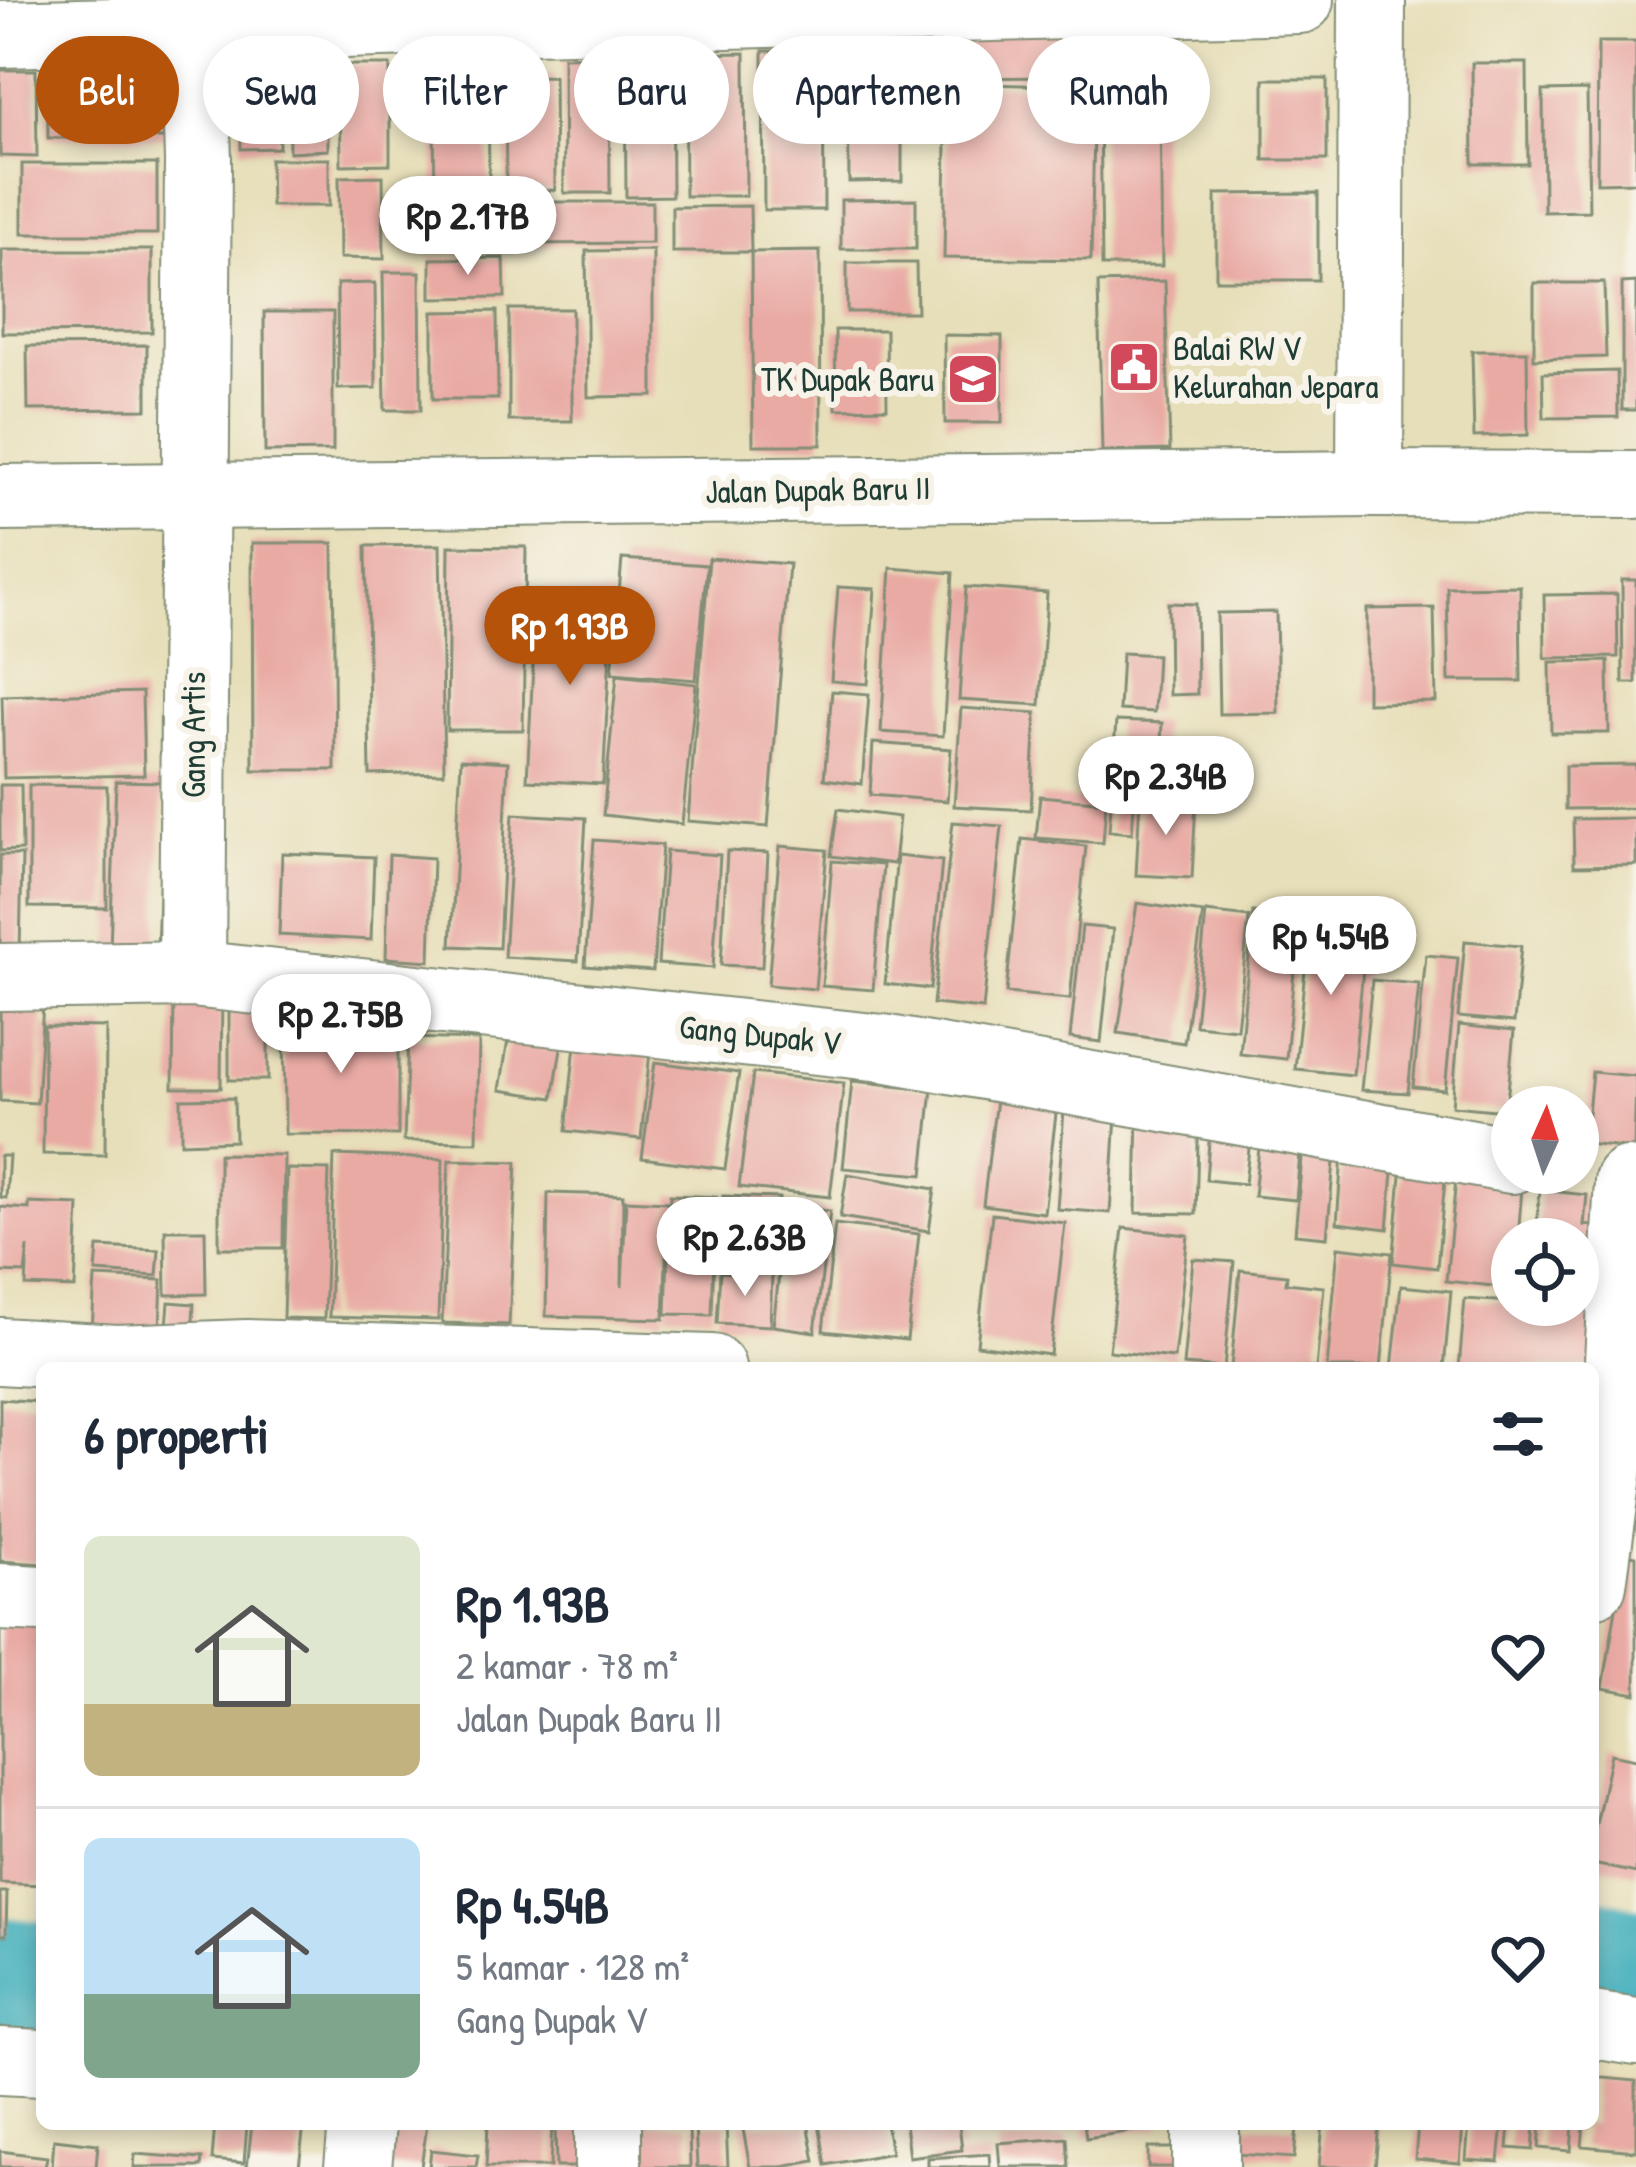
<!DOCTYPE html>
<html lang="id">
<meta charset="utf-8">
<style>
body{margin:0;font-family:"Patrick Hand",sans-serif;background:#f2f2f3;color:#1f2937;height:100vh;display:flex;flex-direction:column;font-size:45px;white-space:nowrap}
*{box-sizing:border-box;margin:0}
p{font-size:39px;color:#747a83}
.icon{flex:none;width:66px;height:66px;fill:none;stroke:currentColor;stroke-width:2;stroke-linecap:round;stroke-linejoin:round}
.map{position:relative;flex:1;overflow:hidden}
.side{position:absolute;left:36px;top:1362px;width:1563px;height:768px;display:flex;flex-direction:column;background:#fff;border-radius:18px;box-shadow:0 6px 18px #0003}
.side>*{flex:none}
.top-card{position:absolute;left:36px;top:36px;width:1566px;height:108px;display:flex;gap:24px}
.needle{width:78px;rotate:3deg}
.buttons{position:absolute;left:1491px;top:1086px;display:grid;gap:24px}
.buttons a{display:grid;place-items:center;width:108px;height:108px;border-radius:50%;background:#fff;box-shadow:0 6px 18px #0003;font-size:60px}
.price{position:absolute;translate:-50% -102px;padding:0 27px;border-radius:42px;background:#fff;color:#222;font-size:39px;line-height:78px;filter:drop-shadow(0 3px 6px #0008)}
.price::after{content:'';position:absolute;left:50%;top:72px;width:36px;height:27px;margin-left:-18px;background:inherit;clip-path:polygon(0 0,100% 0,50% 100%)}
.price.selected{background:#b45309;color:#fff}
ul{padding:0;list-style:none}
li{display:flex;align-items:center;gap:36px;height:300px;padding:0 48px}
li+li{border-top:3px solid #e0e1e3}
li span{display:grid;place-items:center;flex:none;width:336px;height:240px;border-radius:18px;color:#555}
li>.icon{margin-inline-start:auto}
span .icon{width:144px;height:144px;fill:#fffc;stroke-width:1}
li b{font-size:51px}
h2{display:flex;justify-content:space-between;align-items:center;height:144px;padding:0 48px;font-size:51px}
.chip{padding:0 42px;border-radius:54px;background:#fff;box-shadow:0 6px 18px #0003;font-size:42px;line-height:108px}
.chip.selected{background:#b45309;color:#fff}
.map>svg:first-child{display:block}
</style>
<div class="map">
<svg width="1636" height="2167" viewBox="0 0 1636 2167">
<rect width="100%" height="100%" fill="#f7f3e8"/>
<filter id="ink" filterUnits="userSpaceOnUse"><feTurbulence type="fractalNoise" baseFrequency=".00833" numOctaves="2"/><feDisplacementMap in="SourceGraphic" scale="24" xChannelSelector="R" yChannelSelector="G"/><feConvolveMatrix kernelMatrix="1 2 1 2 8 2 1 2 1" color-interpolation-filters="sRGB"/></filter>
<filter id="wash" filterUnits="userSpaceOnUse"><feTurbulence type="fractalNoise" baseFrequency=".004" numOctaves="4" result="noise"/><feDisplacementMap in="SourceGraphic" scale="48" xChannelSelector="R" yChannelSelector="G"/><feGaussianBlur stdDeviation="2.7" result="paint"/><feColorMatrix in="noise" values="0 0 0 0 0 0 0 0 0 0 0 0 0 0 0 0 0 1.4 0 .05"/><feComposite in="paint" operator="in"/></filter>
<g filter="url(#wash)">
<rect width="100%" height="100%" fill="#e7dfb9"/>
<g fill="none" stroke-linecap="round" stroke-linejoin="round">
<g stroke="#3faebc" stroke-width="117">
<path d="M 1593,1957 L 1636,1968"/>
<path d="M 0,1976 L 42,1980"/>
</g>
</g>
<g id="blocks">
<g fill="#e9aaa4">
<path d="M 1159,22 L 1162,266 L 1102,266 L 1099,24 Z"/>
<path d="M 947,25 L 1062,26 L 1061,77 L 948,78 Z"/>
<path d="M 1598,42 L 1636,42 L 1636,182 L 1597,183 Z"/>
<path d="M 763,51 L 823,51 L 824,210 L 764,210 Z"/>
<path d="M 745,53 L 746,196 L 685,196 L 684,54 Z"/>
<path d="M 433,54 L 488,54 L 489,196 L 435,197 Z"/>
<path d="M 47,56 L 164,56 L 164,138 L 48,138 Z"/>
<path d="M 609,56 L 610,193 L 564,193 L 563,57 Z"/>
<path d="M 240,59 L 278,59 L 279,148 L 241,149 Z"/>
<path d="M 671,59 L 672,196 L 626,197 L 625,60 Z"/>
<path d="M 1472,63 L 1527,63 L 1528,164 L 1473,164 Z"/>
<path d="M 340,65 L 390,65 L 390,164 L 341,165 Z"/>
<path d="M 0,70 L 36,70 L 37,157 L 0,156 Z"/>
<path d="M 288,71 L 328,71 L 328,150 L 289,152 Z"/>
<path d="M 554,76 L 555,190 L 506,191 L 505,77 Z"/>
<path d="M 902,76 L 902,181 L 849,182 L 848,77 Z"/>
<rect x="1264" y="79" width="63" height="81"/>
<path d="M 947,83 L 1095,87 L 1091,260 L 944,258 Z"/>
<path d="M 1587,90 L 1589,211 L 1544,212 L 1543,91 Z"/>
<path d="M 270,159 L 329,159 L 329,206 L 271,206 Z"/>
<rect x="22" y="164" width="135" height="70"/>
<path d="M 383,176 L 384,259 L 340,258 L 339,177 Z"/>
<path d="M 1318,193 L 1318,280 L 1216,280 L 1216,194 Z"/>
<path d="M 916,199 L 916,249 L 841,249 L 841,200 Z"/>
<path d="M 521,202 L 652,202 L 652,243 L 522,244 Z"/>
<path d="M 750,206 L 751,252 L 672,252 L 672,207 Z"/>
<path d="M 2,250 L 152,250 L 152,332 L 2,333 Z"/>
<path d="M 653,250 L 653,396 L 588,397 L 586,251 Z"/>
<path d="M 820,251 L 821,445 L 753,445 L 751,252 Z"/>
<path d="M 504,258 L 505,297 L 431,298 L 431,259 Z"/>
<path d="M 847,263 L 916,263 L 917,312 L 847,312 Z"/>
<path d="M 383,272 L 420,272 L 421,410 L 385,410 Z"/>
<path d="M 1165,281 L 1170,450 L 1102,452 L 1098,283 Z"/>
<path d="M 1636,282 L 1636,410 L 1622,410 L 1622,283 Z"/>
<path d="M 375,283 L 376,388 L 338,389 L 337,284 Z"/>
<path d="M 1534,283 L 1604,283 L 1606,357 L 1534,359 Z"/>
<rect x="509" y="309" width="63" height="112"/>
<path d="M 497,311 L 498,399 L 433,399 L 433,312 Z"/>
<path d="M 264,312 L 333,312 L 333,451 L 265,452 Z"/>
<path d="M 835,330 L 886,330 L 887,408 L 836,409 Z"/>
<path d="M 944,335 L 1002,336 L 1002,423 L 945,423 Z"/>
<path d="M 147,345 L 147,409 L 28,410 L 27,346 Z"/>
<path d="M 1472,351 L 1527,351 L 1528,435 L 1474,437 Z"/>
<path d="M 1617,371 L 1618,417 L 1544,418 L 1543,373 Z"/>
<path d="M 252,543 L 333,543 L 335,770 L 253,770 Z"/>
<path d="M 440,545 L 444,773 L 370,775 L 366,546 Z"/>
<path d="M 449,546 L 526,547 L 523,730 L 447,730 Z"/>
<path d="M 709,558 L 789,564 L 768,827 L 688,821 Z"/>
<path d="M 622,559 L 707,565 L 696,680 L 612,673 Z"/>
<path d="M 891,568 L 953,573 L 943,736 L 881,732 Z"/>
<path d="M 1622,580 L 1636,580 L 1636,683 L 1623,683 Z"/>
<path d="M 1520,586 L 1521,681 L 1449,681 L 1447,587 Z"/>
<path d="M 838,587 L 875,589 L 868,684 L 831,681 Z"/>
<path d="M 966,587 L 1047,593 L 1040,705 L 959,700 Z"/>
<path d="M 537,591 L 613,595 L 603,784 L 527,780 Z"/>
<path d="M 1617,594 L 1618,657 L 1545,658 L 1544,595 Z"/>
<path d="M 1168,603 L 1196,604 L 1197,694 L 1169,695 Z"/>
<path d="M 1434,608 L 1436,702 L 1367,703 L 1367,609 Z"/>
<path d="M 1276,612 L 1278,713 L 1219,714 L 1217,613 Z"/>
<path d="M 1122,653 L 1157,655 L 1154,712 L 1119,710 Z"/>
<path d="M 1608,661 L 1609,733 L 1551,733 L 1550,662 Z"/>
<path d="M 617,675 L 696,684 L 682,824 L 603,815 Z"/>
<path d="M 832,691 L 869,694 L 862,784 L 824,779 Z"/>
<path d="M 142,692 L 144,775 L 4,778 L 2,696 Z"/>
<path d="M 961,708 L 1036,713 L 1031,810 L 954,806 Z"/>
<path d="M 1116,721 L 1162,723 L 1159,780 L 1112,777 Z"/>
<path d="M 873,743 L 951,749 L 947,801 L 870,795 Z"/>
<path d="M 461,759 L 508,762 L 499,948 L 451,946 Z"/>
<path d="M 1636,765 L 1636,808 L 1565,809 L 1565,766 Z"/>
<path d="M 116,781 L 163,782 L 157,951 L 110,949 Z"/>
<path d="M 0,785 L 21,785 L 22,850 L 0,851 Z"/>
<path d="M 29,785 L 107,786 L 107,908 L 29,907 Z"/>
<path d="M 1040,796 L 1106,802 L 1103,843 L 1036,838 Z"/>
<path d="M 1140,798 L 1196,801 L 1192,878 L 1136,875 Z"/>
<path d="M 1111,805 L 1134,806 L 1132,833 L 1109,831 Z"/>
<path d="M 838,809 L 899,817 L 894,864 L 831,856 Z"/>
<path d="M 513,814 L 586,818 L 578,961 L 504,957 Z"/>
<path d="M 1636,818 L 1636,865 L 1574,866 L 1573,819 Z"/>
<path d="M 953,822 L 1002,826 L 983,1009 L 933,1004 Z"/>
<path d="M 1022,839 L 1086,846 L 1070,999 L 1006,993 Z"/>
<path d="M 594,840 L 662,845 L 653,971 L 585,966 Z"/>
<path d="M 780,846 L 827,850 L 815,989 L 768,985 Z"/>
<path d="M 666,851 L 720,855 L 713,968 L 658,964 Z"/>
<path d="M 727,851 L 768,853 L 762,967 L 721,965 Z"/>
<path d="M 282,853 L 374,857 L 371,940 L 279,935 Z"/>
<path d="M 0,855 L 22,855 L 20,952 L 0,952 Z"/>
<path d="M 389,855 L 433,858 L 430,961 L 386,958 Z"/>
<path d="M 897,856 L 942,861 L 930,989 L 885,984 Z"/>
<path d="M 832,861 L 883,865 L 873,990 L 822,986 Z"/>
<path d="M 1137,903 L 1203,913 L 1184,1043 L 1118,1033 Z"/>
<path d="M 1206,912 L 1249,917 L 1237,1029 L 1195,1025 Z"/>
<path d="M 1253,912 L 1299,917 L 1286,1059 L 1240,1054 Z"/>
<path d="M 1310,921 L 1367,926 L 1353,1075 L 1295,1069 Z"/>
<path d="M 1082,926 L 1113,929 L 1101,1042 L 1070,1038 Z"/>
<path d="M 1465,941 L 1521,946 L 1514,1022 L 1458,1017 Z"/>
<path d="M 1426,955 L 1458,958 L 1445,1090 L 1413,1087 Z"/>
<path d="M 1372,980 L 1419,984 L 1408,1093 L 1361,1090 Z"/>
<path d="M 0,984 L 44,986 L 37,1103 L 0,1101 Z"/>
<path d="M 174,991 L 222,991 L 221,1088 L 173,1088 Z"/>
<rect x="229" y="998" width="39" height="82"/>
<path d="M 512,1015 L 565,1023 L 553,1098 L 500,1090 Z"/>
<path d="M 284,1018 L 398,1018 L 398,1135 L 285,1134 Z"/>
<path d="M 1459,1025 L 1514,1031 L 1506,1111 L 1452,1106 Z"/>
<path d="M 44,1026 L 106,1027 L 105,1155 L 43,1154 Z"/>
<path d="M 576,1035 L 651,1042 L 641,1139 L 566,1131 Z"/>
<path d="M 408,1038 L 479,1040 L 477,1142 L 404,1141 Z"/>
<path d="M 655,1062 L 739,1073 L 725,1169 L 642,1158 Z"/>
<path d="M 1592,1072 L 1636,1076 L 1634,1149 L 1585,1144 Z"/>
<path d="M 753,1073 L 844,1083 L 830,1197 L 739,1187 Z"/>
<path d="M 852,1081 L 932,1089 L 923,1175 L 843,1168 Z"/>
<path d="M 998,1083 L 1059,1089 L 1044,1213 L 983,1205 Z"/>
<path d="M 1065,1096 L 1117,1098 L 1110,1213 L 1057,1209 Z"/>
<path d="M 234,1098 L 235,1141 L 181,1143 L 181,1099 Z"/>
<path d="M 1138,1105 L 1199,1106 L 1196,1214 L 1136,1213 Z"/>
<path d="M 1211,1117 L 1252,1122 L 1245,1184 L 1206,1180 Z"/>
<path d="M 1260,1138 L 1301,1141 L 1296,1200 L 1254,1196 Z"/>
<path d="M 1303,1147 L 1335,1151 L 1327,1237 L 1295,1234 Z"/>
<path d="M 219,1154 L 284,1155 L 283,1248 L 219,1248 Z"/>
<path d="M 1403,1154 L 1447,1158 L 1437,1268 L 1393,1263 Z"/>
<path d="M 334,1155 L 443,1159 L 438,1320 L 329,1317 Z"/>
<path d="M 1342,1155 L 1394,1160 L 1388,1229 L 1337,1223 Z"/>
<path d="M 0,1156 L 9,1156 L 6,1198 L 0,1197 Z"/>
<path d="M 449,1160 L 517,1162 L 509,1325 L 442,1323 Z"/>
<path d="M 287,1169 L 329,1170 L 324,1319 L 283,1318 Z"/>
<path d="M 1457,1169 L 1523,1174 L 1518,1239 L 1512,1239 L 1512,1288 L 1446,1281 Z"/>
<path d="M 847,1174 L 935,1189 L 929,1231 L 840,1217 Z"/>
<path d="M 1540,1190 L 1587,1195 L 1584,1225 L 1617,1227 L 1593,1368 L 1459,1368 L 1465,1299 L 1512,1302 L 1512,1305 L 1578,1305 L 1578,1239 L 1536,1239 Z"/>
<path d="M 548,1193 L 623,1195 L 622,1287 L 626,1200 L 668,1202 L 664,1319 L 546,1316 Z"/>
<path d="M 670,1195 L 716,1197 L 712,1315 L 666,1314 Z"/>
<path d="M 723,1196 L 779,1198 L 776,1265 L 721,1262 Z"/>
<path d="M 29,1203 L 79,1205 L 75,1288 L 26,1286 L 28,1247 L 25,1273 L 0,1272 L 0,1207 L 29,1209 Z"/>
<path d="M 787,1206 L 830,1211 L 815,1332 L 773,1326 Z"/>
<path d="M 992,1214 L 1065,1223 L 1050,1355 L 977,1345 Z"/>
<path d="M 835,1224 L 919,1234 L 907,1340 L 823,1331 Z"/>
<path d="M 1123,1228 L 1188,1235 L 1174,1358 L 1109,1351 Z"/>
<path d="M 165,1230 L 205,1230 L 206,1294 L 166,1295 Z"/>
<path d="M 98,1247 L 159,1250 L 157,1276 L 96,1272 Z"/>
<path d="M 1338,1247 L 1392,1253 L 1381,1368 L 1327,1368 Z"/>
<path d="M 1193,1259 L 1234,1262 L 1224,1368 L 1183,1365 Z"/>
<path d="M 1240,1270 L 1287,1275 L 1286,1283 L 1324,1287 L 1316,1368 L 1231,1368 Z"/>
<path d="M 720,1272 L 772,1275 L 770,1326 L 717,1323 Z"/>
<path d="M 95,1277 L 162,1280 L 159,1354 L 91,1350 Z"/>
<path d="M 1401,1286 L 1451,1291 L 1444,1368 L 1392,1368 Z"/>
<path d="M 169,1302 L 194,1304 L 191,1352 L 165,1350 Z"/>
<path d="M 0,1399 L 42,1402 L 42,1564 L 0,1561 Z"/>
<path d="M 1625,1554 L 1636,1556 L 1636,1694 L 1603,1688 Z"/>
<path d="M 0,1608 L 42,1610 L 42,1885 L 0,1883 Z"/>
<path d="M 1611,1754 L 1636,1759 L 1636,1873 L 1593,1864 L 1593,1839 Z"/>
<path d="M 0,1892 L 7,1892 L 6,1935 L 0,1935 Z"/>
<path d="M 1593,2077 L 1636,2081 L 1636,2151 L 1582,2146 L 1584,2124 L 1593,2124 Z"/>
<path d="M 215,2124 L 247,2124 L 244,2163 L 212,2160 Z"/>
<path d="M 252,2124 L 304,2124 L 299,2167 L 247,2167 Z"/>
<path d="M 369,2124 L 427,2124 L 421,2167 L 364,2167 Z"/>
<path d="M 488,2124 L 552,2125 L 550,2167 L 486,2167 Z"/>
<path d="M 555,2124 L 598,2124 L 599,2167 L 556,2167 Z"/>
<path d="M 620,2124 L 689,2124 L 690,2167 L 620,2167 Z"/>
<path d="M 695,2124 L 726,2124 L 728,2167 L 697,2167 Z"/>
<path d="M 742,2124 L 808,2124 L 815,2161 L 782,2167 L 750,2167 Z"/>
<path d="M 819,2124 L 886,2124 L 891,2153 L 826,2165 Z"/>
<path d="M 905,2124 L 959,2124 L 962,2150 L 909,2157 Z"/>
<path d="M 1084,2124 L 1161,2124 L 1161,2127 L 1086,2138 Z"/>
<path d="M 1225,2124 L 1297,2128 L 1294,2158 L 1223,2153 Z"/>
<path d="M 1323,2124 L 1379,2124 L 1375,2167 L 1319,2167 Z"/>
<path d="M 1418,2124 L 1463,2124 L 1460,2163 L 1415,2159 Z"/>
<path d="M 1469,2124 L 1503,2124 L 1499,2162 L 1466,2160 Z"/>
<path d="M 1510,2124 L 1535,2124 L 1533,2150 L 1508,2148 Z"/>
<path d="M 1541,2124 L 1573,2124 L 1571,2151 L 1539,2148 Z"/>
<path d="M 1067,2138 L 1069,2167 L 1000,2167 L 998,2143 Z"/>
<path d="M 54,2139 L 98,2144 L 96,2167 L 52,2167 Z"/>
<rect x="1148" y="2148" width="41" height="19"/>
<path d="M 431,2150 L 478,2155 L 476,2167 L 429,2167 Z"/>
<path d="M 0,2151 L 47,2157 L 45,2167 L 0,2167 Z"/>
<path d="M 135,2154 L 202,2159 L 201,2167 L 134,2167 Z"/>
<path d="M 989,2154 L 990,2167 L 928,2167 L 928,2158 Z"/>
</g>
</g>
</g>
<g filter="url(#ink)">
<use href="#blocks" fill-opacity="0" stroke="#838e76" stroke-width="3"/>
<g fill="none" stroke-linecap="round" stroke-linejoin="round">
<g stroke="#838e76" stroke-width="70">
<g id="street">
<path d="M 0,34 L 1300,0"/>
<path d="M 1370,484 L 1372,0"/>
<path d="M 0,498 L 1370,484 L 1636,485"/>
<path d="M 192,974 L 198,160 L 194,30"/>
<path d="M 0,977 L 192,974 L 883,1048 L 1512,1160"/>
<path d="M 0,1351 L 117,1358 L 246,1353 L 712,1368"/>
<path d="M 1593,1584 L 1614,1432 L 1628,1181"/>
<path d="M 0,1597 L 42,1599"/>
<path d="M 1593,2025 L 1636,2032"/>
<path d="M 0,2061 L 42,2063"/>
<path d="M 358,2167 L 362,2124"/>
<path d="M 608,2167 L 608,2124"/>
<path d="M 1206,2167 L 1206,2124"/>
</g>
</g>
<use href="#street" stroke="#fff" stroke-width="66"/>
</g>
</g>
<defs>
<g id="civic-square" transform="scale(2.7)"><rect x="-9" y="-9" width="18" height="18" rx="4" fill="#d1495b" stroke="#f7f3e8"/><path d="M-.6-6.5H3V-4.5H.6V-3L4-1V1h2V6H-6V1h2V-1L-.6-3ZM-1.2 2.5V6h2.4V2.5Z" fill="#fff"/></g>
<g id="school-square" transform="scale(2.7)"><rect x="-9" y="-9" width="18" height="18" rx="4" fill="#d1495b" stroke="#f7f3e8"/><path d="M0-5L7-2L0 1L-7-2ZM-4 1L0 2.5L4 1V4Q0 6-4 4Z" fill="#fff"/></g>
</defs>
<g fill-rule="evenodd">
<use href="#civic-square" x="1134" y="367"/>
<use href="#school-square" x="973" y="379"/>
</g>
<g text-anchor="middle" stroke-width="12" stroke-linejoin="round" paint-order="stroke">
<g font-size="33" fill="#1f3d34" stroke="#f7f3e8" text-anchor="start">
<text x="1173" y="360">Balai RW V<tspan x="1173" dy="38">Kelurahan Jepara</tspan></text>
<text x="934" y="391" text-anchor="end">TK Dupak Baru</text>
</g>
<g font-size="33" fill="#1f3d34" stroke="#f7f3e8">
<text transform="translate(818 489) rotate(-1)" y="12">Jalan Dupak Baru II</text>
<text transform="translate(193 735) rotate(-90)" y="12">Gang Artis</text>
<text transform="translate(760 1034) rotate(6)" y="12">Gang Dupak V</text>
</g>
</g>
</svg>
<div class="buttons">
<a><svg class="needle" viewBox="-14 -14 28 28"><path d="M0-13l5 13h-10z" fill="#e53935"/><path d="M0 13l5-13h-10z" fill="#747a83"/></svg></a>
<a><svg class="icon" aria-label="locate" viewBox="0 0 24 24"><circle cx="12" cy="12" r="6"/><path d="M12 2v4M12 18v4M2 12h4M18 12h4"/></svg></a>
</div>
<b class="price" style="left:468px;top:278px">Rp 2.17B</b>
<b class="price selected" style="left:570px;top:688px">Rp 1.93B</b>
<b class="price" style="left:1166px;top:838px">Rp 2.34B</b>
<b class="price" style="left:1331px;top:998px">Rp 4.54B</b>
<b class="price" style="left:341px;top:1076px">Rp 2.75B</b>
<b class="price" style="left:745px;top:1299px">Rp 2.63B</b>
<div class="top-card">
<a class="chip selected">Beli</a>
<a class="chip">Sewa</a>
<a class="chip">Filter</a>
<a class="chip">Baru</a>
<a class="chip">Apartemen</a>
<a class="chip">Rumah</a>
</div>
<section class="side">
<h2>6 properti<svg class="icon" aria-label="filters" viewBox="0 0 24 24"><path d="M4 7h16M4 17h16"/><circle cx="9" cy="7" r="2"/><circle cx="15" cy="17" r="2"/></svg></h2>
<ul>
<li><span style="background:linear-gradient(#dfe7d0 70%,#c2b280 0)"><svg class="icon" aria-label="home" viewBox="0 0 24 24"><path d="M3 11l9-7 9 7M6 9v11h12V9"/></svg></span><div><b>Rp 1.93B</b><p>2 kamar · 78 m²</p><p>Jalan Dupak Baru II</p></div><svg class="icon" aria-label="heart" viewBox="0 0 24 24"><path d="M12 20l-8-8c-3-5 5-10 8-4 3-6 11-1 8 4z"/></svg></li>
<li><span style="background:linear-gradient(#bfe0f5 65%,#7fa58c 0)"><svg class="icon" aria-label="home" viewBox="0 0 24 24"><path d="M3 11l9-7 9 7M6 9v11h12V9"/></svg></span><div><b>Rp 4.54B</b><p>5 kamar · 128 m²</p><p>Gang Dupak V</p></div><svg class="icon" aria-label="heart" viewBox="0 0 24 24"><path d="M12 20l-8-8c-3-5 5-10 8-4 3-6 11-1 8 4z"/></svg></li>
</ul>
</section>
</div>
